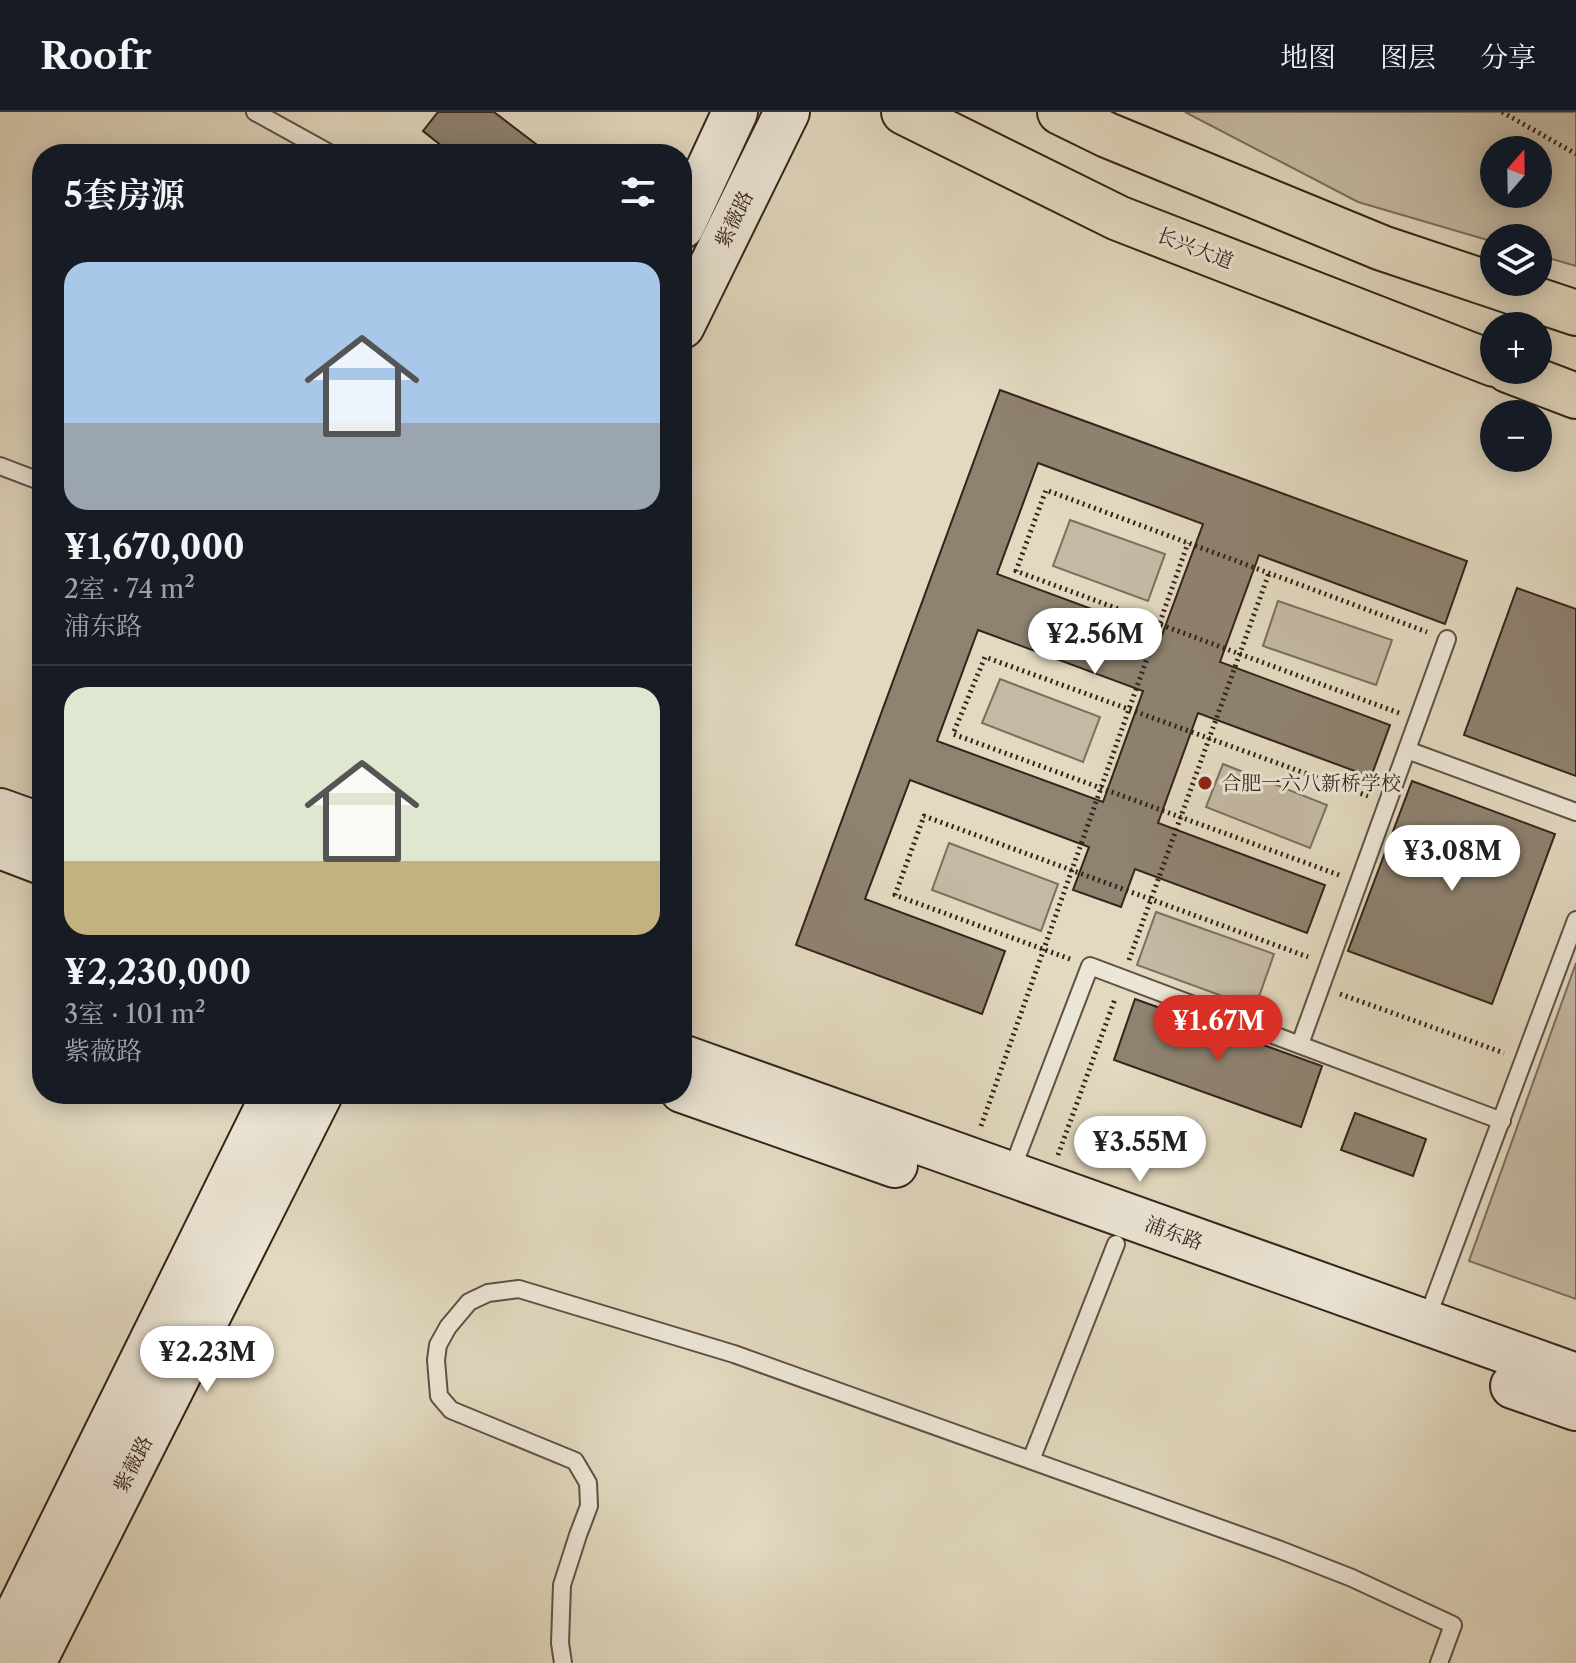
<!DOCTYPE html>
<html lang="zh">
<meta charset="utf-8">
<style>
body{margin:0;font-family:"Libre Caslon Text","Noto Serif SC",serif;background:#242831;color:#f1f3f6;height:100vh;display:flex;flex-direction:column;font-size:30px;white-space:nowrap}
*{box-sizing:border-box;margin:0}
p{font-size:26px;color:#9ea1a6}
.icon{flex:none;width:44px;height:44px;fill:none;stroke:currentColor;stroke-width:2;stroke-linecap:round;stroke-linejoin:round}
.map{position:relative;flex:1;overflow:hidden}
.details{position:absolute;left:32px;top:32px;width:660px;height:960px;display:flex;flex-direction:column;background:#171b24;border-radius:32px;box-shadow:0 4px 20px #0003}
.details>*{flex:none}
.needle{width:52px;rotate:20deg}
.controls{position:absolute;left:1480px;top:24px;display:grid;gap:16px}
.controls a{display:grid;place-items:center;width:72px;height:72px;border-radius:50%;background:#171b24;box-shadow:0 4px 20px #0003;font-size:40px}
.price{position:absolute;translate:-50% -68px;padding:0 18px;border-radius:28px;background:#fff;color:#222;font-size:26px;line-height:52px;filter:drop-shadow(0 2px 4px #0008)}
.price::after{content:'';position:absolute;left:50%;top:48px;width:24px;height:18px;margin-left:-12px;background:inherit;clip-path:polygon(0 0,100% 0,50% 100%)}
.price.current{background:#d93025;color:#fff}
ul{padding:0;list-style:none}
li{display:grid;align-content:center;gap:16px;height:424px;padding:0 32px}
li+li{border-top:2px solid #363941}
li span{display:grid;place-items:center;height:248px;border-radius:24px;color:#555}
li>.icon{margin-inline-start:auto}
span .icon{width:144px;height:144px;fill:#fffc;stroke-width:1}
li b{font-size:34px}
h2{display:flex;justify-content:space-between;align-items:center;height:96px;padding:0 32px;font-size:34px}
header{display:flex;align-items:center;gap:48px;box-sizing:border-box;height:112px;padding:0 40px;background:#171b24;border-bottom:2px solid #363941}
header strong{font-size:38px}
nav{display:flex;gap:44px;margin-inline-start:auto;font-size:28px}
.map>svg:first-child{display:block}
</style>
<header>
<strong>Roofr</strong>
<nav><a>地图</a><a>图层</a><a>分享</a></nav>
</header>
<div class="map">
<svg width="1576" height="1551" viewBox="0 0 1576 1551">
<rect width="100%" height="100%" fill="#e2d9c0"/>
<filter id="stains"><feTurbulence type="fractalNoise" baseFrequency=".0025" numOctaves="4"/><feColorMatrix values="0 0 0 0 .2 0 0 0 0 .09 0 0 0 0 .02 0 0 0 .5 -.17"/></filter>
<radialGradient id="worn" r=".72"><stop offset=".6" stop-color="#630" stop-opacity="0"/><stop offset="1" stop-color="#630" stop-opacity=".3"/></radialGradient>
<g fill="#c4baa4" stroke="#7c6e5f" stroke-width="2" fill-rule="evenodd">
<path d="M 1185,0 L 1576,0 L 1576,154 L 1538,143 L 1538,126 L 1494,126 L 1494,130 L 1358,90 ZM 1494,38 L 1538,38 L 1538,82 L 1494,82 Z"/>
<path d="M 1070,408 L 1165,442 L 1148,489 L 1053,454 Z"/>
<path d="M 1278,489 L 1392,528 L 1376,573 L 1263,534 Z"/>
<path d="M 1000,567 L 1100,605 L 1083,650 L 982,611 Z"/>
<path d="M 1223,652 L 1327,693 L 1310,736 L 1206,695 Z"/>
<path d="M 949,731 L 1058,772 L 1041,819 L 932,778 Z"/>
<path d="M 1156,800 L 1274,842 L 1255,896 L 1137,853 Z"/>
<path d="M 1576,851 L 1576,1187 L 1469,1149 Z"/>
</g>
<g fill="#8e8270" stroke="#33231a" stroke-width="2" fill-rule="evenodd">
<path d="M 438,0 L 494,0 L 549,42 L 452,42 L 423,19 Z"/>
<path d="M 1000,278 L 1467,449 L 1445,512 L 1259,443 L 1220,550 L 1390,613 L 1371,665 L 1198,601 L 1158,711 L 1325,773 L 1307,821 L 1135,757 L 1121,795 L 1073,778 L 1089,735 L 910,668 L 865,787 L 1005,839 L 982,902 L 796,833 ZM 1038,351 L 1203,412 L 1162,523 L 997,462 ZM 978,518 L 1143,579 L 1103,690 L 937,629 Z"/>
<path d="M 1517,476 L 1576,497 L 1576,664 L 1464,623 Z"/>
<path d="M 1412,669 L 1555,722 L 1492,892 L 1348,839 Z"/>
<path d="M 1135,887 L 1322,954 L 1301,1015 L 1114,948 Z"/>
<path d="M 1355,1001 L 1426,1027 L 1413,1064 L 1341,1038 Z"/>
</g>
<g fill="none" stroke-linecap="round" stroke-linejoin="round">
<g stroke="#5f5044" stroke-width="20">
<g id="lane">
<path d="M 255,0 L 331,42"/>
<path d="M 0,354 L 42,370"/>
<path d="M 1407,638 L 1576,700"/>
<path d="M 1300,932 L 1447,527"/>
<path d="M 1011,1060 L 1090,854 L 1502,1009"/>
<path d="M 1426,1209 L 1576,808"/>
<path d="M 1031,1348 L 1116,1132"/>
<path d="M 563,1551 L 560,1531 L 562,1473 L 578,1423 L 589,1394 L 588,1371 L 575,1349 L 451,1298 L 439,1284 L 436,1248 L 438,1233 L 448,1215 L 469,1190 L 488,1181 L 519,1177 L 734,1242 L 1278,1437 L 1352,1466 L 1453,1513 L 1439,1551"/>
</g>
</g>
<g stroke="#33231a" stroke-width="48">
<g id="secondary">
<path d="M 682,114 L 735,0"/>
<path d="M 682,214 L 787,0"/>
<path d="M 0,699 L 42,714"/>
<path d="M 0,734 L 42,750"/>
<path d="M 682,945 L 1576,1264"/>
<path d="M 682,978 L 895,1053"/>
<path d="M 1513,1274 L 1576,1296"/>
<path d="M 0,1537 L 274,982"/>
<path d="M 33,1551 L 320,982"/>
</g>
</g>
<g stroke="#33231a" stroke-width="48">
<g id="primary">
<path d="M 904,0 L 1118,106 L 1494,252"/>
<path d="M 1060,0 L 1107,23 L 1382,136 L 1576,201"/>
<path d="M 1508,258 L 1576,284"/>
</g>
</g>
<g stroke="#33231a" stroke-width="5" stroke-dasharray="2 4" stroke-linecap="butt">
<path d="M 1502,0 L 1576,42"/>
<path d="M 1399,601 L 1016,459 L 1046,378 L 1427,520"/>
<path d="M 1339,763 L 953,622 L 985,545 L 1368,684"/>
<path d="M 1070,847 L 895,783 L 924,704 L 1308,845"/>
<path d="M 1129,848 L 1269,461"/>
<path d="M 1340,882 L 1504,941"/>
<path d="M 981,1014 L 1188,431"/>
<path d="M 1058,1043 L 1115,887"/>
</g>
<use href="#lane" stroke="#ece6d6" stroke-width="16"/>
<use href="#secondary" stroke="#ece6d6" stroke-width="44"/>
<use href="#primary" stroke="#e2d9c0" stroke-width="44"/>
</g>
<circle fill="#8f2418" stroke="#ece6d6" stroke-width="3" cx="1205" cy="671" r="8"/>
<g text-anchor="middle" stroke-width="6" stroke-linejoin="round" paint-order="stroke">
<g font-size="20" fill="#33231a" stroke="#ece6d6">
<text transform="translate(734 107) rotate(-64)" y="7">紫薇路</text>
<text transform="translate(1195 136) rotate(21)" y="7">长兴大道</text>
<text transform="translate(1174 1121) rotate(20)" y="7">浦东路</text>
<text transform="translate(133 1352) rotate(-63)" y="7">紫薇路</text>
</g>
<g font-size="20" fill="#33231a" stroke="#ece6d6" text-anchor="start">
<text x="1221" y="678">合肥一六八新桥学校</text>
</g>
</g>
<rect width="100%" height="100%" filter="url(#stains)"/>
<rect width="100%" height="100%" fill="url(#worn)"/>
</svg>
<div class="controls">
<a><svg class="needle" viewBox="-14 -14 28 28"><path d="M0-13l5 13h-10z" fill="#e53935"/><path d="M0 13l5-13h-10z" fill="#9ea1a6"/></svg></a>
<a><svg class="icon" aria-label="layers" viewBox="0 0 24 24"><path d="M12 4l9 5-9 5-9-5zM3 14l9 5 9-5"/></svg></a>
<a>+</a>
<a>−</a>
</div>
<b class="price" style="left:1095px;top:564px">¥2.56M</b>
<b class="price" style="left:1452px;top:781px">¥3.08M</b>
<b class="price current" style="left:1218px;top:951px">¥1.67M</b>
<b class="price" style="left:1140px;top:1072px">¥3.55M</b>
<b class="price" style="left:207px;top:1282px">¥2.23M</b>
<section class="details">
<h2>5套房源<svg class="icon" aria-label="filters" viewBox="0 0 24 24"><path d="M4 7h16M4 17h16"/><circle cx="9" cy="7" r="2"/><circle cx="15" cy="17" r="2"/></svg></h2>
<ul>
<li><span style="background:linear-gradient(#a9c7e8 65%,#9aa5b1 0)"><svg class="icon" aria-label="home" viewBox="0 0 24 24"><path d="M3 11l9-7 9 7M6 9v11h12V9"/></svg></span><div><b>¥1,670,000</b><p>2室 · 74 m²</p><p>浦东路</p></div></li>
<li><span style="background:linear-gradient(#dfe7d0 70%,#c2b280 0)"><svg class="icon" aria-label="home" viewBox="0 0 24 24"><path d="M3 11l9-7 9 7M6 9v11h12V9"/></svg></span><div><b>¥2,230,000</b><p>3室 · 101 m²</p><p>紫薇路</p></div></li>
</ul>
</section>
</div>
